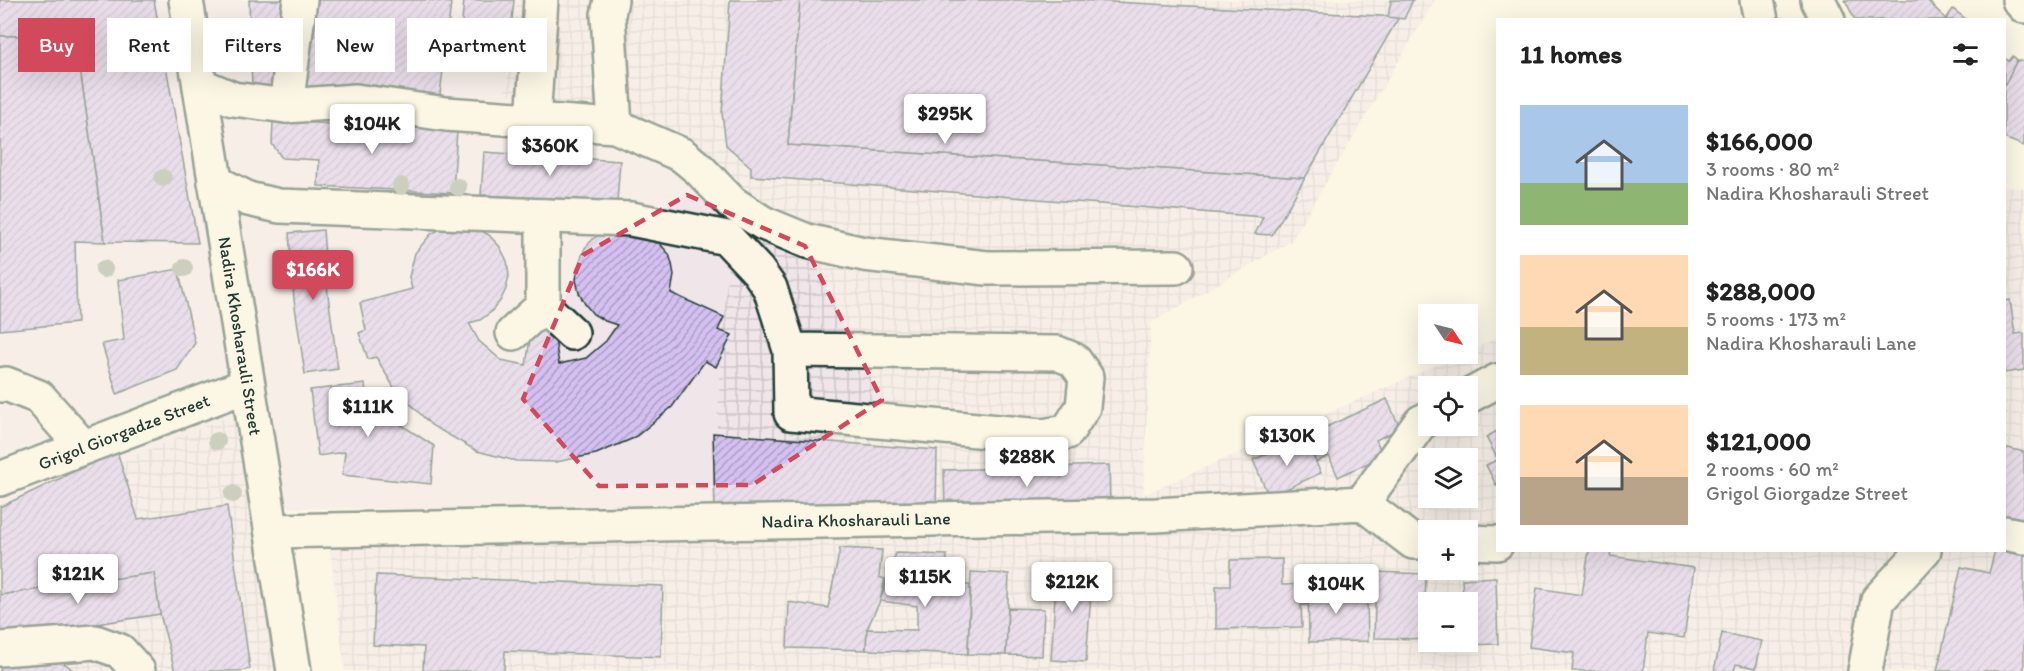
<!DOCTYPE html>
<meta charset="utf-8">
<style>
body{margin:0;font-family:Itim,sans-serif;background:#f6f6f6;color:#222;height:100vh;display:flex;flex-direction:column;font-size:22px;white-space:nowrap}
*{box-sizing:border-box;margin:0}
p{font-size:20px;color:#767676}
.icon{flex:none;width:33px;height:33px;fill:none;stroke:currentColor;stroke-width:2;stroke-linecap:round;stroke-linejoin:round}
.map{position:relative;flex:1;overflow:hidden}
.details{position:absolute;left:1496px;top:18px;width:510px;height:534px;display:flex;flex-direction:column;background:#fff;border-radius:0px;box-shadow:0 6px 24px #0002}
.details>*{flex:none}
.top-card{position:absolute;left:18px;top:18px;width:570px;height:54px;display:flex;gap:12px}
.needle{width:39px;rotate:125deg}
.buttons{position:absolute;left:1418px;top:304px;display:grid;gap:12px}
.buttons a{display:grid;place-items:center;width:60px;height:60px;border-radius:0px;background:#fff;box-shadow:0 6px 24px #0002;font-size:30px}
.price{position:absolute;translate:-50% -51px;padding:0 14px;border-radius:6px;background:#fff;color:#222;font-size:20px;line-height:39px;filter:drop-shadow(0 2px 3px #0008)}
.price::after{content:'';position:absolute;left:50%;top:36px;width:18px;height:14px;margin-left:-9px;background:inherit;clip-path:polygon(0 0,100% 0,50% 100%)}
.price.current{background:#d1495b;color:#fff}
ul{padding:0;list-style:none}
li{display:flex;align-items:center;gap:18px;height:150px;padding:0 24px}
li span{display:grid;place-items:center;flex:none;width:168px;height:120px;border-radius:0px;color:#555}
li>.icon{margin-inline-start:auto}
span .icon{width:72px;height:72px;fill:#fffc;stroke-width:1}
li b{font-size:26px}
h2{display:flex;justify-content:space-between;align-items:center;height:72px;padding:0 24px;font-size:26px}
.tag{padding:0 21px;border-radius:0px;background:#fff;box-shadow:0 6px 24px #0002;font-size:21px;line-height:54px}
.tag.current{background:#d1495b;color:#fff}
.map>svg:first-child{display:block}
</style>
<div class="map">
<svg width="2024" height="671" viewBox="0 0 2024 671">
<defs>
<pattern id="industrial-grid" width="8" height="8" patternUnits="userSpaceOnUse" patternTransform="scale(1.5)"><rect width="8" height="8" fill="#f0e5e9"/><path d="M0 4h8M4 0v8" fill="none" stroke="#cdc5c8"/></pattern>
<pattern id="building-hatch" width="6" height="6" patternUnits="userSpaceOnUse" patternTransform="scale(1.5)"><rect width="6" height="6" fill="#d4c0f1"/><path d="M-1 1l2-2M0 6l6-6M5 7l2-2" fill="none" stroke="#ab9dc4"/></pattern>
</defs>
<rect width="100%" height="100%" fill="#fcf5e5"/>
<filter id="ink" filterUnits="userSpaceOnUse"><feTurbulence type="fractalNoise" baseFrequency=".0167" numOctaves="2"/><feDisplacementMap in="SourceGraphic" scale="12" xChannelSelector="R" yChannelSelector="G"/><feConvolveMatrix kernelMatrix="1 2 1 2 8 2 1 2 1" color-interpolation-filters="sRGB"/></filter>
<g filter="url(#ink)">
<path fill="#f0e5e9" d="M 0,0 L 516,0 L 505,93 L 641,119 L 733,189 L 711,513 L 250,507 L 233,414 L 0,513 Z"/>
<g fill="url(#industrial-grid)" fill-rule="evenodd">
<path d="M 516,0 L 1435,0 L 1291,241 L 1151,323 L 1143,495 L 1462,354 L 1467,354 L 1467,352 L 1497,338 L 1497,550 L 2004,550 L 2004,187 L 2024,188 L 2024,671 L 345,671 L 330,548 L 709,539 L 733,189 L 641,119 L 505,93 ZM 1428,387 L 1467,387 L 1467,426 L 1428,426 ZM 1428,459 L 1467,459 L 1467,498 L 1428,498 ZM 1428,531 L 1467,531 L 1467,570 L 1428,570 ZM 1428,603 L 1467,603 L 1467,642 L 1428,642 Z"/>
<path d="M 233,414 L 250,507 L 275,671 L 0,671 L 0,513 Z"/>
</g>
<g fill="url(#building-hatch)" stroke="#1f3d34" stroke-width="1.5">
<path d="M 0,0 L 154,0 L 198,243 L 105,242 L 75,35 L 0,36 Z"/>
<path d="M 249,0 L 292,0 L 293,33 L 250,34 Z"/>
<path d="M 311,0 L 429,0 L 451,3 L 439,103 L 300,87 Z"/>
<path d="M 464,0 L 514,0 L 507,71 L 478,68 L 479,54 L 459,52 Z"/>
<path d="M 730,0 L 800,0 L 788,145 L 1305,178 L 1272,235 L 1255,234 L 1263,217 L 751,176 L 751,167 L 726,145 L 722,113 Z"/>
<path d="M 800,0 L 1076,0 L 1399,17 L 1305,178 L 788,145 Z"/>
<path d="M 1391,0 L 1413,0 L 1404,19 L 1388,17 Z"/>
<path d="M 1845,0 L 1927,0 L 1946,19 L 1953,9 L 1967,20 L 1855,20 Z"/>
<path d="M 284,33 L 278,87 L 252,86 L 250,34 Z"/>
<path d="M 75,35 L 105,242 L 75,241 L 77,323 L 0,330 L 0,36 Z"/>
<path d="M 2013,56 L 2017,60 L 2004,87 L 2004,58 L 2009,61 Z"/>
<path d="M 2017,60 L 2024,62 L 2024,146 L 2004,138 L 2004,87 Z"/>
<path d="M 273,121 L 457,130 L 453,193 L 318,186 L 319,160 L 282,158 L 272,144 Z"/>
<path d="M 484,152 L 620,161 L 617,202 L 481,195 Z"/>
<path d="M 475,227 L 489,235 L 500,247 L 507,261 L 509,276 L 506,289 L 500,301 L 491,312 L 480,320 L 469,323 L 479,341 L 501,360 L 526,365 L 531,333 L 541,318 L 554,333 L 559,364 L 586,358 L 606,341 L 617,325 L 605,321 L 593,314 L 585,304 L 579,293 L 576,280 L 577,268 L 585,248 L 593,239 L 603,232 L 653,236 L 669,254 L 672,264 L 674,275 L 671,293 L 724,317 L 718,330 L 732,335 L 716,367 L 705,361 L 672,407 L 634,438 L 596,454 L 556,462 L 516,461 L 477,451 L 431,425 L 393,386 L 376,357 L 368,359 L 359,333 L 366,330 L 360,303 L 412,289 L 409,277 L 415,253 L 431,234 L 442,228 Z"/>
<path d="M 323,230 L 328,295 L 338,369 L 305,374 L 294,300 L 289,233 Z"/>
<path d="M 178,269 L 195,343 L 177,370 L 117,394 L 102,344 L 124,340 L 118,280 Z"/>
<path d="M 2010,300 L 2015,334 L 2024,333 L 2024,370 L 2004,373 L 2004,301 Z"/>
<path d="M 365,384 L 369,417 L 394,420 L 434,446 L 431,484 L 342,475 L 345,452 L 318,456 L 310,390 Z"/>
<path d="M 1387,399 L 1400,428 L 1376,440 L 1383,456 L 1338,477 L 1329,456 L 1316,462 L 1304,437 Z"/>
<path d="M 1497,431 L 1497,458 L 1486,437 Z"/>
<path d="M 713,433 L 937,450 L 936,513 L 715,506 Z"/>
<path d="M 1304,437 L 1321,473 L 1269,497 L 1253,460 Z"/>
<path d="M 2004,447 L 2024,452 L 2024,527 L 2004,522 Z"/>
<path d="M 117,451 L 138,519 L 227,506 L 250,669 L 241,671 L 175,671 L 160,614 L 154,573 L 0,595 L 0,507 Z"/>
<path d="M 1497,460 L 1497,487 L 1486,465 Z"/>
<path d="M 1109,465 L 1110,505 L 945,511 L 944,470 Z"/>
<path d="M 840,548 L 882,550 L 879,577 L 885,579 L 880,601 L 867,629 L 866,650 L 787,648 L 789,602 L 828,608 Z"/>
<path d="M 1589,550 L 1611,552 L 1610,556 L 1694,568 L 1684,638 L 1648,633 L 1643,671 L 1572,671 L 1574,653 L 1529,647 L 1537,588 L 1582,595 Z"/>
<path d="M 1995,550 L 2004,550 L 2024,554 L 2024,671 L 1937,671 L 1961,567 L 1989,573 Z"/>
<path d="M 896,553 L 947,555 L 946,584 L 970,585 L 968,654 L 866,650 L 867,629 L 917,630 L 917,606 L 880,601 Z"/>
<path d="M 1282,559 L 1282,585 L 1308,584 L 1309,605 L 1301,605 L 1302,627 L 1216,629 L 1216,586 L 1230,586 L 1230,560 Z"/>
<path d="M 1057,565 L 1093,567 L 1086,662 L 1051,660 Z"/>
<path d="M 971,572 L 1009,574 L 1006,655 L 968,654 Z"/>
<path d="M 1376,572 L 1426,574 L 1424,639 L 1374,638 Z"/>
<path d="M 154,573 L 160,614 L 0,639 L 0,595 Z"/>
<path d="M 376,575 L 663,586 L 661,657 L 505,651 L 504,671 L 423,671 L 424,647 L 373,645 Z"/>
<path d="M 1496,577 L 1498,644 L 1464,645 L 1464,642 L 1467,642 L 1467,603 L 1463,603 L 1462,579 Z"/>
<path d="M 1308,584 L 1339,584 L 1340,597 L 1367,597 L 1368,641 L 1309,642 Z"/>
<path d="M 1008,608 L 1044,609 L 1042,656 L 1006,655 Z"/>
<path d="M 1722,633 L 1762,641 L 1756,668 L 1736,664 L 1734,671 L 1714,671 Z"/>
<path d="M 57,657 L 74,671 L 0,671 L 0,660 Z"/>
</g>
<g fill="none" stroke-linecap="round" stroke-linejoin="round">
<g stroke="#1f3d34" stroke-width="38">
<g id="minor">
<path d="M 186,0 L 294,671"/>
<path d="M 611,0 L 608,15 L 615,126"/>
<path d="M 1757,0 L 1761,20"/>
<path d="M 1818,0 L 1828,20"/>
<path d="M 2019,0 L 2024,6"/>
<path d="M 200,85 L 233,99 L 286,106 L 356,101 L 446,114 L 615,126 L 682,155 L 699,169 L 732,203 L 763,223 L 807,241 L 864,254 L 987,268 L 1176,267"/>
<path d="M 286,106 L 300,0"/>
<path d="M 533,121 L 541,0"/>
<path d="M 215,182 L 248,199 L 279,206 L 631,219 L 727,238 L 758,271 L 770,288 L 790,350 L 791,413 L 1042,436 L 1067,432 L 1083,407 L 1086,377 L 1074,360 L 1057,353 L 790,350"/>
<path d="M 543,216 L 543,306 L 572,333"/>
<path d="M 513,333 L 543,306"/>
<path d="M 0,385 L 6,384 L 39,397 L 83,447"/>
<path d="M 1467,397 L 1497,381"/>
<path d="M 0,479 L 248,385"/>
<path d="M 1362,503 L 1421,422 L 1428,419"/>
<path d="M 272,531 L 1156,515 L 1362,503 L 1413,542 L 1428,542"/>
<path d="M 2004,533 L 2024,537"/>
<path d="M 1467,542 L 1497,543"/>
<path d="M 0,649 L 95,642 L 120,651 L 138,671"/>
<path d="M 1865,671 L 1878,600 L 1924,550"/>
</g>
</g>
<use href="#minor" stroke="#fcf5e5" stroke-width="33"/>
</g>
<g fill="#93a08e">
<circle cx="234" cy="51" r="9"/>
<circle cx="163" cy="178" r="9"/>
<circle cx="401" cy="186" r="9"/>
<circle cx="458" cy="187" r="9"/>
<circle cx="184" cy="268" r="9"/>
<circle cx="104" cy="269" r="9"/>
<circle cx="217" cy="441" r="9"/>
<circle cx="233" cy="494" r="9"/>
</g>
</g>
<path d="M0 0H2024V671H0ZM 687,195 L 805,246 L 882,400 L 752,485 L 599,486 L 523,399 L 583,255 Z" fill="#fcf5e5" fill-opacity=".55" fill-rule="evenodd"/>
<path fill="none" stroke="#d1495b" stroke-width="4.5" stroke-dasharray="12 8" stroke-linejoin="round" d="M 687,195 L 805,246 L 882,400 L 752,485 L 599,486 L 523,399 L 583,255 Z"/>
<g text-anchor="middle" stroke-width="4.5" stroke-linejoin="round" paint-order="stroke">
<g font-size="18" fill="#1f3d34" stroke="#fcf5e5">
<text transform="translate(240 336) rotate(81)" y="6">Nadira Khosharauli Street</text>
<text transform="translate(124 432) rotate(-21)" y="6">Grigol Giorgadze Street</text>
<text transform="translate(856 520) rotate(-1)" y="6">Nadira Khosharauli Lane</text>
</g>
</g>
</svg>
<div class="buttons">
<a><svg class="needle" viewBox="-14 -14 28 28"><path d="M0-13l5 13h-10z" fill="#e53935"/><path d="M0 13l5-13h-10z" fill="#767676"/></svg></a>
<a><svg class="icon" aria-label="locate" viewBox="0 0 24 24"><circle cx="12" cy="12" r="6"/><path d="M12 2v4M12 18v4M2 12h4M18 12h4"/></svg></a>
<a><svg class="icon" aria-label="layers" viewBox="0 0 24 24"><path d="M12 4l9 5-9 5-9-5zM3 14l9 5 9-5"/></svg></a>
<a>+</a>
<a>−</a>
</div>
<b class="price" style="left:945px;top:145px">$295K</b>
<b class="price" style="left:372px;top:155px">$104K</b>
<b class="price" style="left:550px;top:177px">$360K</b>
<b class="price current" style="left:313px;top:301px">$166K</b>
<b class="price" style="left:368px;top:438px">$111K</b>
<b class="price" style="left:1287px;top:467px">$130K</b>
<b class="price" style="left:1027px;top:488px">$288K</b>
<b class="price" style="left:78px;top:605px">$121K</b>
<b class="price" style="left:925px;top:608px">$115K</b>
<b class="price" style="left:1072px;top:613px">$212K</b>
<b class="price" style="left:1336px;top:615px">$104K</b>
<div class="top-card">
<a class="tag current">Buy</a>
<a class="tag">Rent</a>
<a class="tag">Filters</a>
<a class="tag">New</a>
<a class="tag">Apartment</a>
</div>
<section class="details">
<h2>11 homes<svg class="icon" aria-label="filters" viewBox="0 0 24 24"><path d="M4 7h16M4 17h16"/><circle cx="9" cy="7" r="2"/><circle cx="15" cy="17" r="2"/></svg></h2>
<ul>
<li><span style="background:linear-gradient(#a9c7e8 65%,#8fb573 0)"><svg class="icon" aria-label="home" viewBox="0 0 24 24"><path d="M3 11l9-7 9 7M6 9v11h12V9"/></svg></span><div><b>$166,000</b><p>3 rooms · 80 m²</p><p>Nadira Khosharauli Street</p></div></li>
<li><span style="background:linear-gradient(#ffd9b3 60%,#c2b280 0)"><svg class="icon" aria-label="home" viewBox="0 0 24 24"><path d="M3 11l9-7 9 7M6 9v11h12V9"/></svg></span><div><b>$288,000</b><p>5 rooms · 173 m²</p><p>Nadira Khosharauli Lane</p></div></li>
<li><span style="background:linear-gradient(#ffd9b3 60%,#b9a48a 0)"><svg class="icon" aria-label="home" viewBox="0 0 24 24"><path d="M3 11l9-7 9 7M6 9v11h12V9"/></svg></span><div><b>$121,000</b><p>2 rooms · 60 m²</p><p>Grigol Giorgadze Street</p></div></li>
</ul>
</section>
</div>
